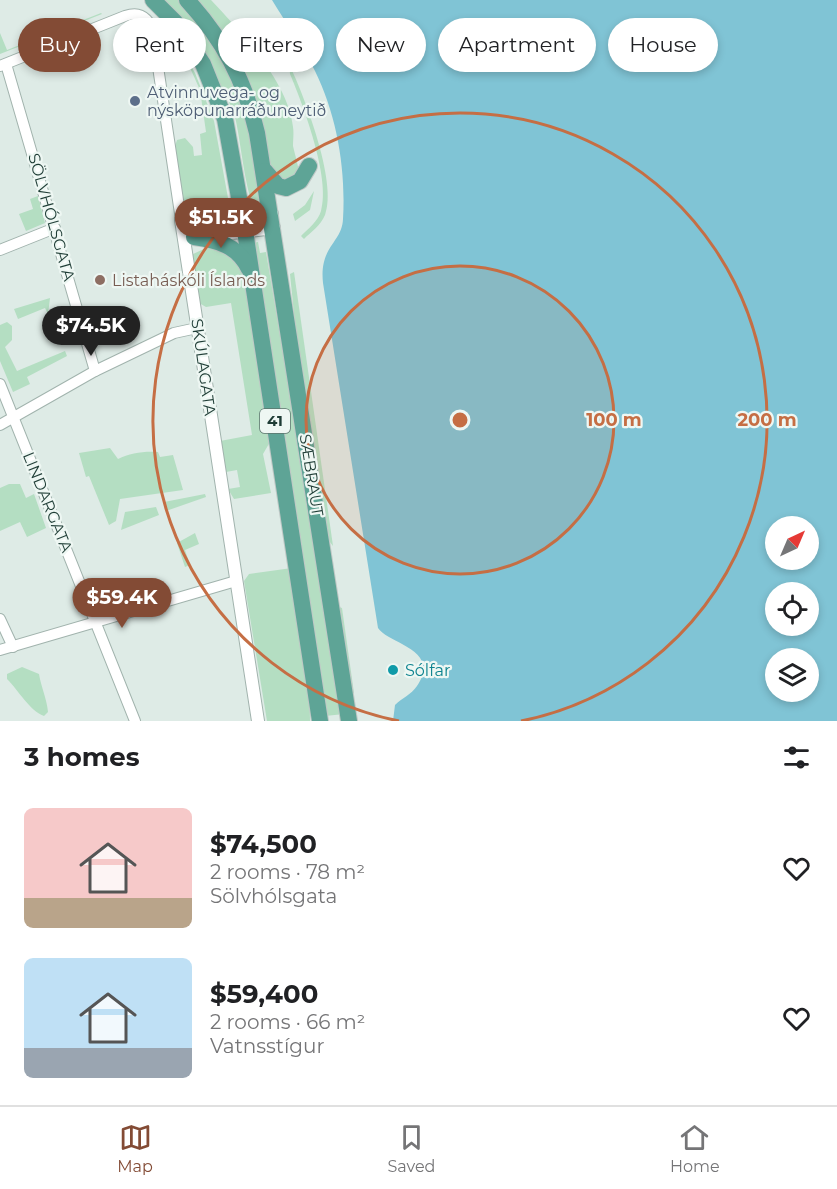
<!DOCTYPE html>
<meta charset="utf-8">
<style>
body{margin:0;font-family:Montserrat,sans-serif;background:#f6f6f6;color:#202124;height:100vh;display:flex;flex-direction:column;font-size:22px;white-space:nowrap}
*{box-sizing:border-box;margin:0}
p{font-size:20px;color:#757577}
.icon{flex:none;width:33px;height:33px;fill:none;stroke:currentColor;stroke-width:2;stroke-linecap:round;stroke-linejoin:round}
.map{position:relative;height:721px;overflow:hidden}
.panel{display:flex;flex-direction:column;background:#fff;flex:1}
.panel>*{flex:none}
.top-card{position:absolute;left:18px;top:18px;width:801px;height:54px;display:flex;gap:12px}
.needle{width:39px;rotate:44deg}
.buttons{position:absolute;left:765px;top:516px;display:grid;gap:12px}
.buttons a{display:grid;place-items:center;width:54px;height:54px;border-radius:50%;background:#fff;box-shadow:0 3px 9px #0003;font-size:30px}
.price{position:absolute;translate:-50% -51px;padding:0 14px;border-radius:21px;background:#834b35;color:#fff;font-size:20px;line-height:39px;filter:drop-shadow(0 2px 3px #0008)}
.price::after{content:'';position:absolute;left:50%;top:36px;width:18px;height:14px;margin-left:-9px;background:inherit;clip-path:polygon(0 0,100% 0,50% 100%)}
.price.active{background:#222;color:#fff}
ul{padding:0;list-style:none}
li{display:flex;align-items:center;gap:18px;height:150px;padding:0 24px}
li span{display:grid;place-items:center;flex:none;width:168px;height:120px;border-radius:9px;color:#555}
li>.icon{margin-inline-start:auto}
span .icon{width:72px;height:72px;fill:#fffc;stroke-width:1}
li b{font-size:26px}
h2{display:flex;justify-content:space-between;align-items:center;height:72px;padding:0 24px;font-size:26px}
.pill{padding:0 21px;border-radius:27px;background:#fff;box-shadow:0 3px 9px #0003;font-size:21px;line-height:54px}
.pill.active{background:#834b35;color:#fff}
.menu{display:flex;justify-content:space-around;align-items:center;height:84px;border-top:2px solid #e0e0e0;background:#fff;font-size:16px;color:#757577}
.menu a{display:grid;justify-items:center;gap:3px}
.menu .active{color:#834b35}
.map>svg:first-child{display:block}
</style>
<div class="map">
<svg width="837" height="721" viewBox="0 0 837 721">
<rect width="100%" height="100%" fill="#deebe6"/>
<g fill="#b4dec2">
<path d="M 160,0 L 178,0 L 202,25 L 243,100 L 260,197 L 255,207 C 246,199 240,135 235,117 C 219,72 189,37 160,0 Z"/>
<path d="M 195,0 L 211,0 C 241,32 288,82 293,127 C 294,133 293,140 293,146 C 295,155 298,164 299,173 L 284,184 L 270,167 L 263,131 Z"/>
<path d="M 101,13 L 102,14 L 0,54 L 0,33 L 7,50 Z"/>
<path d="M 164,35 L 179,52 L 173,57 L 165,56 L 160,50 L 160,39 Z"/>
<path d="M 182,50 L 195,73 L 214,121 L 228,198 L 223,211 L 195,213 L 184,205 L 175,146 L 177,140 L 185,138 L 193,147 L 194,156 L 202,155 L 200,134 L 206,132 L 200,90 Z"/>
<path d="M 289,64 C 304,95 338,183 325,215 C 321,225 311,232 304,239 L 301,236 C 308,229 318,221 321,211 C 331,178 303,105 290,74 Z"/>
<path d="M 314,191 L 310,210 L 295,221 L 293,214 L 305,205 Z"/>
<path d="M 38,196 L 45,223 L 26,231 L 19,214 L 33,209 L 30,199 Z"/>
<path d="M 258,242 L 260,253 L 266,252 L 344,714 L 325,716 L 253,243 Z"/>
<path d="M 208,247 L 224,251 L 242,266 L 270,442 L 263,454 L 271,493 L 234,499 L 228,489 L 240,487 L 237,470 L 226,472 L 220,441 L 252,435 L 231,303 L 206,307 L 199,303 L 191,255 Z"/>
<path d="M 294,272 L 333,546 L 326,537 L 301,383 L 290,274 Z"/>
<path d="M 50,298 L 48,314 L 45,308 L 18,319 L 14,309 Z"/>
<path d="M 7,322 L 12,326 L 12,340 L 5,347 L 17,371 L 65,351 L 67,356 L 27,377 L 30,384 L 13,392 L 0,361 L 0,325 Z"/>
<path d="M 110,448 L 118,459 C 130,453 144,451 158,452 L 160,457 L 173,455 L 183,490 L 120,499 L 116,521 L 109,525 L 89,476 L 86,477 L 79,453 Z"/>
<path d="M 9,484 L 20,484 L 26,498 L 34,494 L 46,528 L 27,537 L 20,522 L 0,531 L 0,488 Z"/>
<path d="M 205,494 L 206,497 L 166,511 L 164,502 Z"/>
<path d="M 156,507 L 159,515 L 121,530 L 125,512 Z"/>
<path d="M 195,533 L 199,544 L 185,550 L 190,565 L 185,567 L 177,543 Z"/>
<path d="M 292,568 L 309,672 L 310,721 L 267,721 L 244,581 L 249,574 Z"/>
<path d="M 339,607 L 342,608 L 354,693 L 351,695 Z"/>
<path d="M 22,667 L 39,674 C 41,687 47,699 48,712 L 44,716 C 29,710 19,691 7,679 L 7,674 Z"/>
</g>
<path fill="#80c4d5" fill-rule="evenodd" d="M 272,0 L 837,0 L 837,721 L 393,721 L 395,705 C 402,698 411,695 417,686 C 442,649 388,644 378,628 L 323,283 C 319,246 342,243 343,219 C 346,169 337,116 315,71 C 303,47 286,23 272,0 ZM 776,526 L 808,526 L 808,560 L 776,560 ZM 776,592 L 808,592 L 808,626 L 776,626 ZM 776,658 L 808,658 L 808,692 L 776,692 Z"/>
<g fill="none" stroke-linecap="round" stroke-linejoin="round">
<g stroke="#a1b3ad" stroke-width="12">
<g id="minor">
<path d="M 6,64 L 95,371"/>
<path d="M 0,66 L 125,16 C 138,12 145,15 152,27 L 181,220"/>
<path d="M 0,250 L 55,228"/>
<path d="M 0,384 L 135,721"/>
<path d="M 0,425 L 95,371 L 174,333 L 197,328"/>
<path d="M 0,619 L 13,647"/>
<path d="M 0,650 L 236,581"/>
</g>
</g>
<g stroke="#a1b3ad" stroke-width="14">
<g id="tertiary">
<path d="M 206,236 L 274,228"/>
<path d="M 258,721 L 181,220 L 272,214"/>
</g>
</g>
<g stroke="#c0c8c6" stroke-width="18">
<g id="primary">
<path d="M 153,0 L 175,22 L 203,64 L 225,119 L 245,231 L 320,721"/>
<path d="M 187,0 C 223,39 245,81 257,133 L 349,721"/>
<path d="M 265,171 L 278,186 L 286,188 L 300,181 L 309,166"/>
<path d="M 194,237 C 218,240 238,246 249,269"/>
</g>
</g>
<use href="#minor" stroke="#fff" stroke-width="10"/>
<use href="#tertiary" stroke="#fff" stroke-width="12"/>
<use href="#primary" stroke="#5ea496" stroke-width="16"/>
</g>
<circle cx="460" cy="420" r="154" fill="#c56e44" fill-opacity=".12"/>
<g fill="none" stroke="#c56e44" stroke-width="3">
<circle cx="460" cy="420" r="154"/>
<path d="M399 721A307 307 0 1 1 521 721"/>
</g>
<circle fill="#5c6f8a" stroke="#eef7f3" stroke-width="2" cx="135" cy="101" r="6"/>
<circle fill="#8d6e63" stroke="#eef7f3" stroke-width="2" cx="100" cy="280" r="6"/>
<circle fill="#0f9aa8" stroke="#eef7f3" stroke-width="2" cx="393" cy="670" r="6"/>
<g text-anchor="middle" stroke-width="4.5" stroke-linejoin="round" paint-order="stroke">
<rect fill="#eef7f3" stroke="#5c746e" stroke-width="1.5" x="260" y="409" width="30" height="24" rx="4.5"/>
<g font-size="15" font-weight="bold" fill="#1e3c35">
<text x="275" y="426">41</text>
</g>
<g font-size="16" fill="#4e5e75" stroke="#eef7f3" text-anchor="start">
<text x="147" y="98">Atvinnuvega- og<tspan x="147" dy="18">nýsköpunarráðuneytið</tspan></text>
</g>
<g font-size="16" fill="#1e3c35" stroke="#eef7f3">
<text transform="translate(52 217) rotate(74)" y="6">SÖLVHÓLSGATA</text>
<text transform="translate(204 367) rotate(82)" y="6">SKÚLAGATA</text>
<text transform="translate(312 475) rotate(81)" y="6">SÆBRAUT</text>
<text transform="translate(48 502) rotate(68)" y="6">LINDARGATA</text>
</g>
<g font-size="16" fill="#785e54" stroke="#eef7f3" text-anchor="start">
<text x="112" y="286">Listaháskóli Íslands</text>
</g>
<g font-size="16" fill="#0d838f" stroke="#eef7f3" text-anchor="start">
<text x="405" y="676">Sólfar</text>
</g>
</g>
<circle cx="460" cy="420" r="9" fill="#c56e44" stroke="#eef7f3" stroke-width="3"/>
<g font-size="18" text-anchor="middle" font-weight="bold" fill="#c56e44" stroke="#eef7f3" stroke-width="4.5" stroke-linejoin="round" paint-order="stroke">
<text x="614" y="426">100 m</text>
<text x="767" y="426">200 m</text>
</g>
</svg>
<div class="buttons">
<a><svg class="needle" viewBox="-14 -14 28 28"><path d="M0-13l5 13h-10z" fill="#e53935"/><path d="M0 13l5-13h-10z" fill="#757577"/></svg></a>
<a><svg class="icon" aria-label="locate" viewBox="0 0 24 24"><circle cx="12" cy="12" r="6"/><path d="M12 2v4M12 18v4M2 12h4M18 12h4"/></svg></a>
<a><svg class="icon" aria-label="layers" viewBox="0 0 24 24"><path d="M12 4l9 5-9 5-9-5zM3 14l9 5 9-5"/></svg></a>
</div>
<b class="price" style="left:221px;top:249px">$51.5K</b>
<b class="price active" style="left:91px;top:357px">$74.5K</b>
<b class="price" style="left:122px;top:629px">$59.4K</b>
<div class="top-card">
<a class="pill active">Buy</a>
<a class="pill">Rent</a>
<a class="pill">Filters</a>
<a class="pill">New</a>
<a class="pill">Apartment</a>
<a class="pill">House</a>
</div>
</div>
<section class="panel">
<h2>3 homes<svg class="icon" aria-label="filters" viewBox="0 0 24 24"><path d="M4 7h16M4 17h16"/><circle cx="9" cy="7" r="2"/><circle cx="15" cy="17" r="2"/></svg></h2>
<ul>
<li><span style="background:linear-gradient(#f6c9c9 75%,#b9a48a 0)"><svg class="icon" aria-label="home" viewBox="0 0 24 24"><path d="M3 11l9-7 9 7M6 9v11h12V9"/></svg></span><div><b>$74,500</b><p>2 rooms · 78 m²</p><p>Sölvhólsgata</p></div><svg class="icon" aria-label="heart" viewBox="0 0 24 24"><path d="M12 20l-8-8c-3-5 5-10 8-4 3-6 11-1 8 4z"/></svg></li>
<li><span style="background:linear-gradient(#bfe0f5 75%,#9aa5b1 0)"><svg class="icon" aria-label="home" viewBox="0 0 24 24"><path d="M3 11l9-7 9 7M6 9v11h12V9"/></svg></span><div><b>$59,400</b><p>2 rooms · 66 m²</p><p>Vatnsstígur</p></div><svg class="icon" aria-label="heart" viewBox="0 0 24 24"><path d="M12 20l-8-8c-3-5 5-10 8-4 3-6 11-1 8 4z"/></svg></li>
</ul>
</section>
<nav class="menu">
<a class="active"><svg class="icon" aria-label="map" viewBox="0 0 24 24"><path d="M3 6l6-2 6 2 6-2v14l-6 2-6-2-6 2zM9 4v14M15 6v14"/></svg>Map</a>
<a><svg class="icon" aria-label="saved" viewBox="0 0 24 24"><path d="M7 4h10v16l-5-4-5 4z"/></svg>Saved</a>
<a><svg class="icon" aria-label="home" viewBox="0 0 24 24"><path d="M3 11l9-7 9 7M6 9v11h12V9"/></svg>Home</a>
</nav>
